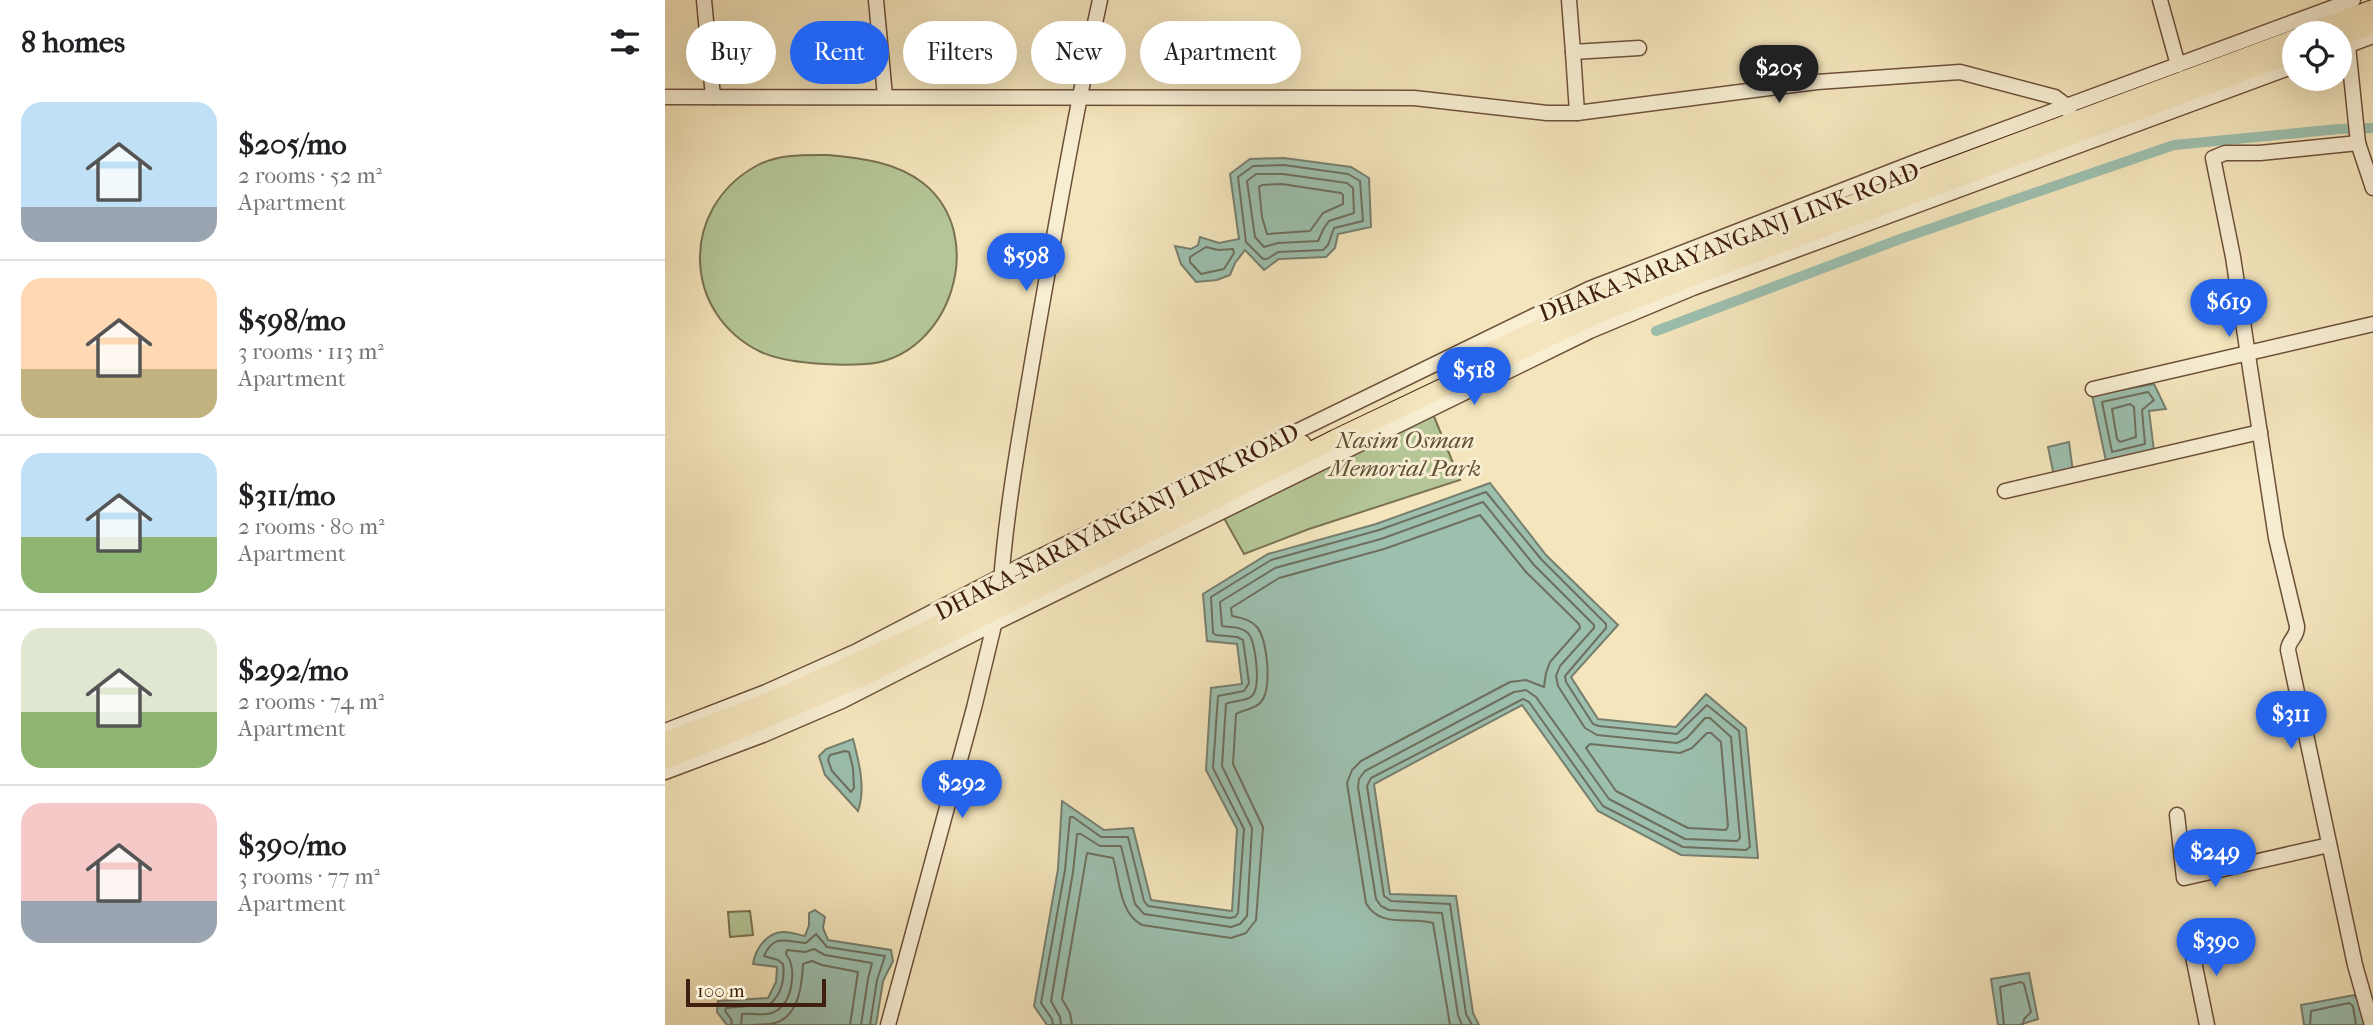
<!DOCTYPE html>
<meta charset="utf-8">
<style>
body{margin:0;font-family:"IM FELL French Canon",serif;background:#f6f6f6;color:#202124;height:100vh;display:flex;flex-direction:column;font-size:26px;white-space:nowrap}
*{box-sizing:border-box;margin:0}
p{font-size:23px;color:#757577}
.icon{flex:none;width:38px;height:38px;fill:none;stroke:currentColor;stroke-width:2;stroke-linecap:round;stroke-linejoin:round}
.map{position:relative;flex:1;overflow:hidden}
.sheet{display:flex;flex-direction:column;background:#fff;width:665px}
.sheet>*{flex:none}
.top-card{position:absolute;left:21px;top:21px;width:665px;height:63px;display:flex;gap:14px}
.buttons{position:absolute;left:1617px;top:21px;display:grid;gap:14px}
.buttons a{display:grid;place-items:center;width:70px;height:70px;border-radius:50%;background:#fff;box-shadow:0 7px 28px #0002;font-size:35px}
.scale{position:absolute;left:21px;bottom:18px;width:140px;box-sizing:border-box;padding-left:7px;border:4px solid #401f0e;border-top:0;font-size:19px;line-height:24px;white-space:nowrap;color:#401f0e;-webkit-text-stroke:5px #f8eed3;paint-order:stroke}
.price{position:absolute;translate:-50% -60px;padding:0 16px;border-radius:24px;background:#2563eb;color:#fff;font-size:23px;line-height:46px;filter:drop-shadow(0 2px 4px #0008)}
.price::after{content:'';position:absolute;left:50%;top:42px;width:21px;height:16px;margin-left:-10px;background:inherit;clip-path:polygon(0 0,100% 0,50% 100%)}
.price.current{background:#222;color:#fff}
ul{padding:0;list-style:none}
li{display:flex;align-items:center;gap:21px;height:175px;padding:0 21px}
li+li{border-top:2px solid #e0e0e0}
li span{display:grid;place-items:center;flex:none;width:196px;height:140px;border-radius:21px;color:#555}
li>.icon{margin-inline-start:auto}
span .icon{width:84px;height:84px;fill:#fffc;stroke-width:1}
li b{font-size:30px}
h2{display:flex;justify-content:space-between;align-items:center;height:84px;padding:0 21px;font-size:30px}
.chip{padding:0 24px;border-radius:32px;background:#fff;box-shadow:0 7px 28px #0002;font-size:24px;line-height:63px}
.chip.current{background:#2563eb;color:#fff}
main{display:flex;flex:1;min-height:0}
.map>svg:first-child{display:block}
</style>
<main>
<section class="sheet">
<h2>8 homes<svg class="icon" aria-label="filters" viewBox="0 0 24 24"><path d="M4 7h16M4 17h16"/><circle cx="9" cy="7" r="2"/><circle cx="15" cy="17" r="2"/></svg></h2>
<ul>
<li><span style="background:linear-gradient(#bfe0f5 75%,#9aa5b1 0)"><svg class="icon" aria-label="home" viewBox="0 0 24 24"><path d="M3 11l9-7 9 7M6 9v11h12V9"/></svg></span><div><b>$205/mo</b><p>2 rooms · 52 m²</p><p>Apartment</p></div></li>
<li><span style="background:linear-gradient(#ffd9b3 65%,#c2b280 0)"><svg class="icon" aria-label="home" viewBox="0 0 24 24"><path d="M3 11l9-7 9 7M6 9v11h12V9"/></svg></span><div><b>$598/mo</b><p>3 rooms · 113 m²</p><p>Apartment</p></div></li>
<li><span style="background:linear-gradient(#bfe0f5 60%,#8fb573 0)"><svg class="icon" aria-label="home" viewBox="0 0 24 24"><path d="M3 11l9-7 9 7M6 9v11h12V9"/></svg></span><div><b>$311/mo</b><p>2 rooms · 80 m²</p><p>Apartment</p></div></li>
<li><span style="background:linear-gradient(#dfe7d0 60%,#8fb573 0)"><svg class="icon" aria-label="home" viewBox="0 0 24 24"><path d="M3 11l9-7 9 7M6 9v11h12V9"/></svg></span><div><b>$292/mo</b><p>2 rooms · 74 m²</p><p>Apartment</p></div></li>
<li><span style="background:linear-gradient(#f6c9c9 70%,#9aa5b1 0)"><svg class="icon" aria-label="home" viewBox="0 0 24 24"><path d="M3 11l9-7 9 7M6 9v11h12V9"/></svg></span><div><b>$390/mo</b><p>3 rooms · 77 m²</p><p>Apartment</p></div></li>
</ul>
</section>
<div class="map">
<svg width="1708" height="1025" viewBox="0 0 1708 1025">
<rect width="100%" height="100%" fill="#f4e5bc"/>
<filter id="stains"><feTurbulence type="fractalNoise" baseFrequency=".00286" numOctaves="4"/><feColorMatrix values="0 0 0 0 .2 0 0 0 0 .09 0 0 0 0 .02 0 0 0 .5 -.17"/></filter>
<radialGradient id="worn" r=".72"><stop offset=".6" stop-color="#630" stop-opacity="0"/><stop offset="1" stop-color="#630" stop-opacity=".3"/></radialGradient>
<g fill="#b5c696" stroke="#7a7252" stroke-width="2">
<path d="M 163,155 C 196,158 231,162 258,183 C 325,236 285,358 201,364 C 173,366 121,364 96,352 C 17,314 14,209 91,166 C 113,154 139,155 163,155 Z"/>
<path d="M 761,397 L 795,480 L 644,529 L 579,554 L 550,502 Z"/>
<path d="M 85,911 L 88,935 L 65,937 L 63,912 Z"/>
</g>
<g fill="#9cbfae" stroke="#777f6e" stroke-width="2">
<path d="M 619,158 L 686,167 L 704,178 L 706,227 L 673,234 L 670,248 L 661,257 L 614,259 L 599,270 L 580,250 L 570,263 L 565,275 L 552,280 L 531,282 L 516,264 L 510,246 L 526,249 L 533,245 L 535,237 L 554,243 L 574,239 L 565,174 L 585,159 Z"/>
<path d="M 1489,384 L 1501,409 L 1484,411 L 1489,451 L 1441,461 L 1427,395 Z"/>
<path d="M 1404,442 L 1408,472 L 1389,476 L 1383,447 Z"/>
<path d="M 825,483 L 881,555 L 953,625 L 906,677 L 933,719 L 1011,727 L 1041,694 L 1081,728 L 1093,858 L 1016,855 L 933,811 L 857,705 L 709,784 L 725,894 L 791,896 L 808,1013 L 814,1025 L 382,1025 L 369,1006 L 393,869 L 397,801 L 439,830 L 468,828 L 486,900 L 567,911 L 572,829 L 541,770 L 546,688 L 577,684 L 572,644 L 542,641 L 538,594 L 603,554 L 711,524 Z"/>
<path d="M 188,739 C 194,762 201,788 193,811 L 160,775 L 154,756 L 161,749 Z"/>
<path d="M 150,910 L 160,917 L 158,928 L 163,940 L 226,950 L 228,961 L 218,981 L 211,1025 L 62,1025 L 52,1012 L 53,1001 L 103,998 L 111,982 L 112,967 L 88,964 C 90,950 101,933 117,932 C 124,931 133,935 140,936 L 144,925 L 144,913 Z"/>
<path d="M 1364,973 L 1373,1019 L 1354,1025 L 1333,1025 L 1326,979 Z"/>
<path d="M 1689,995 L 1695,1002 L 1699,1025 L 1639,1025 L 1636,1005 Z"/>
</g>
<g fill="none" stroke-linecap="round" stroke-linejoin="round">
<g stroke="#6e6f5e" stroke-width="2">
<path d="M 619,165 L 683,174 L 695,181 L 698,221 L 669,228 L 663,245 L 658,250 L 613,252 L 602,259 L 598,259 L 581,242 L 573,177 L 588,166 Z"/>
<path d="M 618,174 L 682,183 L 688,188 L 689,213 L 664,221 L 659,228 L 653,241 L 613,243 L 599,247 L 590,237 L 582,181 L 591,174 Z"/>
<path d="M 617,184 L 676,193 L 678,195 L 678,204 L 658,213 L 645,231 L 602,234 L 597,217 L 594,187 L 597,185 Z"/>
<path d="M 541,247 L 553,250 L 568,249 L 569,253 L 559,269 L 536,274 L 525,262 L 525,257 Z"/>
<path d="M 1483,392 L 1489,400 L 1477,410 L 1480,444 L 1447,452 L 1437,402 Z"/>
<path d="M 1465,404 L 1469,407 L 1471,437 L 1455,442 L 1452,439 L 1447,409 Z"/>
<path d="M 1042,733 L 1046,733 L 1056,742 L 1063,826 L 1061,830 L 1023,828 L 951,791 L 921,748 L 925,744 L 1015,753 L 1027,748 Z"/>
<path d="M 180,751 L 184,752 L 188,768 L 189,788 L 186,792 L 167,771 L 163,760 L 165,755 Z"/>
<path d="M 67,1025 L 66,1019 L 60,1011 L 61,1008 L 105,1004 C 117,994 120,978 118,964 L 113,960 L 99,956 C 109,933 121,942 141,943 L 151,934 L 162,947 L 220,956 L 212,980 L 205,1025"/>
<path d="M 76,1025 L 77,1014 C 87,1013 102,1017 111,1011 C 128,1001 132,968 121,954 L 122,950 L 140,952 L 149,949 L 160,955 L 207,963 L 203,979 L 196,1025"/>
<path d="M 87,1025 C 95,1024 103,1025 110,1023 C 134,1016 137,985 138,964 L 147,961 L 157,965 L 193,972 L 185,1025"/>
<path d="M 388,1025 L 387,1019 L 376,1003 L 400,870 L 405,817 L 408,817 L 436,837 L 463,837 L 479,901 L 483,906 L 565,918 L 570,917 L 573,913 L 579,829 L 548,768 L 553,696 L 579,691 L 584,683 L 578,640 L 572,637 L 551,635 L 548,633 L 546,597 L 606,560 L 714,530 L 821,492 L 876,559 L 941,624 L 941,628 L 900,676 L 901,682 L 928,724 L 934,726 L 1012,734 L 1042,705 L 1074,731 L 1085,847 L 1081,850 L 1018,847 L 938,806 L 864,702 L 858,699 L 706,778 L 702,786 L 719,896 L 726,901 L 785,904 L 801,1014 L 807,1025"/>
<path d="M 396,1025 L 395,1017 L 386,1001 L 408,872 L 412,834 L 416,834 L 435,846 L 456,846 L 470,904 L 479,914 L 566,927 L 575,924 L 582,916 L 587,828 L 557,766 L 561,704 C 569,700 580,702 587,696 C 596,688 591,641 583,633 C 576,626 565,628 557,626 L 555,602 L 610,568 L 716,539 L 818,502 L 869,565 L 929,625 L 929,628 L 895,666 L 891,676 L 893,686 L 920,728 L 932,735 L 1012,743 L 1022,738 L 1040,718 L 1045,718 L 1066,737 L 1075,838 L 1072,841 L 1020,839 L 944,799 L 871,697 L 861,690 L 849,692 L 700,771 L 694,779 L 693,787 L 711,899 L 716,906 L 724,910 L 777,913 L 793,1015 L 797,1025"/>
<path d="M 407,1025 L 405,1013 L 397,999 L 422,853 L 448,858 C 455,880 454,913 477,925 L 566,938 L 581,933 L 591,920 L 598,827 L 568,764 L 571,714 C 579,709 589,710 596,702 C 607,689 603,640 592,627 C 585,619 576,618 567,616 L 566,608 L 614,578 L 719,549 L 815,515 L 861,572 L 914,624 L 915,628 L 885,662 L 881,673 L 879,687 L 861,680 L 845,682 L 696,761 L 687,770 L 682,783 L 701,903 C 715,929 745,916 768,923 L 785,1025"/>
<path d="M 1339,1025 L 1335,987 L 1356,982 L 1359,984 L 1366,1012 L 1359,1019 L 1358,1025"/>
<path d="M 1645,1025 L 1646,1011 L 1684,1003 L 1688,1006 L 1691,1025"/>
</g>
<path stroke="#9cbfae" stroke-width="10" d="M 991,331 L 1238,238 L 1509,145 L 1674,129 L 1708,128"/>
<g stroke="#6d503a" stroke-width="17">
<g id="minor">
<path d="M 39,0 L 48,97"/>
<path d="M 211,0 L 220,96"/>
<path d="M 904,0 L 908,52 L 974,48"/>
<path d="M 1495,0 L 1513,65"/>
<path d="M 1683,46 L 1693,143 L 1708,188"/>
<path d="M 1676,48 L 1708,36"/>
<path d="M 908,52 L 912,113 L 1152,82 L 1295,72 L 1390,97 L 1402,106 L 1404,112"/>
<path d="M 0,97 L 749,98 L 882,113 L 912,113"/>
<path d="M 1693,143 L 1595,153 L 1560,153 L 1548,158 L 1568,257 L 1611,538 L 1632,626 C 1633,637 1623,640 1623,650 L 1690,965 L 1707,1025"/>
<path d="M 1428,389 L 1708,324"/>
<path d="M 1340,491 L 1595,432"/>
<path d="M 336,582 C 342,502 357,423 370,345 C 390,230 410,114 435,0"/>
<path d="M 0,731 L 101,692 L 190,652 L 360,564 L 924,289 L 1253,161 L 1688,0"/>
<path d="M 0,772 L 98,735 L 177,701 L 332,622 L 925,331 L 1028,288 L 1629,66"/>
<path d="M 1512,815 L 1519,878 L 1664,845"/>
<path d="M 1524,937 L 1542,1025"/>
<path d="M 223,1025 L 309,708 L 331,617"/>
</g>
</g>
<g stroke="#401f0e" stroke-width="20">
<g id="major">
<path d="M 1644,33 L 1708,9"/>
<path d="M 1675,37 L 1708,24"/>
<path d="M 787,370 L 947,294 L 1629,39"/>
<path d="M 0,742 L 105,701 L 250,636 L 637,444"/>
<path d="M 0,760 L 60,736 L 202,675 L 670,439 L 935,313 L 1042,271 L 1629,53"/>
</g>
</g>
<use href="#minor" stroke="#f8eed3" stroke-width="14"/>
<use href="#major" stroke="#f4e5bc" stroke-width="18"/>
</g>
<g text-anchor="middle" stroke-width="6" stroke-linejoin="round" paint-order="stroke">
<g font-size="24" fill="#401f0e" stroke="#f8eed3">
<text transform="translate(1064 242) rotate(-21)" y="8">DHAKA-NARAYANGANJ LINK ROAD</text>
<text transform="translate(452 522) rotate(-27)" y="8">DHAKA-NARAYANGANJ LINK ROAD</text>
</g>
<g font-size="24" font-style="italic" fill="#635137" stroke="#f8eed3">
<text x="740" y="448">Nasim Osman<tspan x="740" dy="28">Memorial Park</tspan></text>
</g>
</g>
<rect width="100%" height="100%" filter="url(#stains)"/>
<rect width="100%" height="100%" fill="url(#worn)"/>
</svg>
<div class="buttons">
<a><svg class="icon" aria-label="locate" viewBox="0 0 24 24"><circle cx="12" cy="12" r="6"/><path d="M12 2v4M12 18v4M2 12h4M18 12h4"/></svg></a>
</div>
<div class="scale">100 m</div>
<b class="price current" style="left:1114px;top:105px">$205</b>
<b class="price" style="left:361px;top:293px">$598</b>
<b class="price" style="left:1564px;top:339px">$619</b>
<b class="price" style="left:809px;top:407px">$518</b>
<b class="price" style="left:1626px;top:751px">$311</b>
<b class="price" style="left:297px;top:820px">$292</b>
<b class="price" style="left:1550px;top:889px">$249</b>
<b class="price" style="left:1551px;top:978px">$390</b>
<div class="top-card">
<a class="chip">Buy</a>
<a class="chip current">Rent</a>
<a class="chip">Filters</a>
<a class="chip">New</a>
<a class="chip">Apartment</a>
</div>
</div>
</main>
